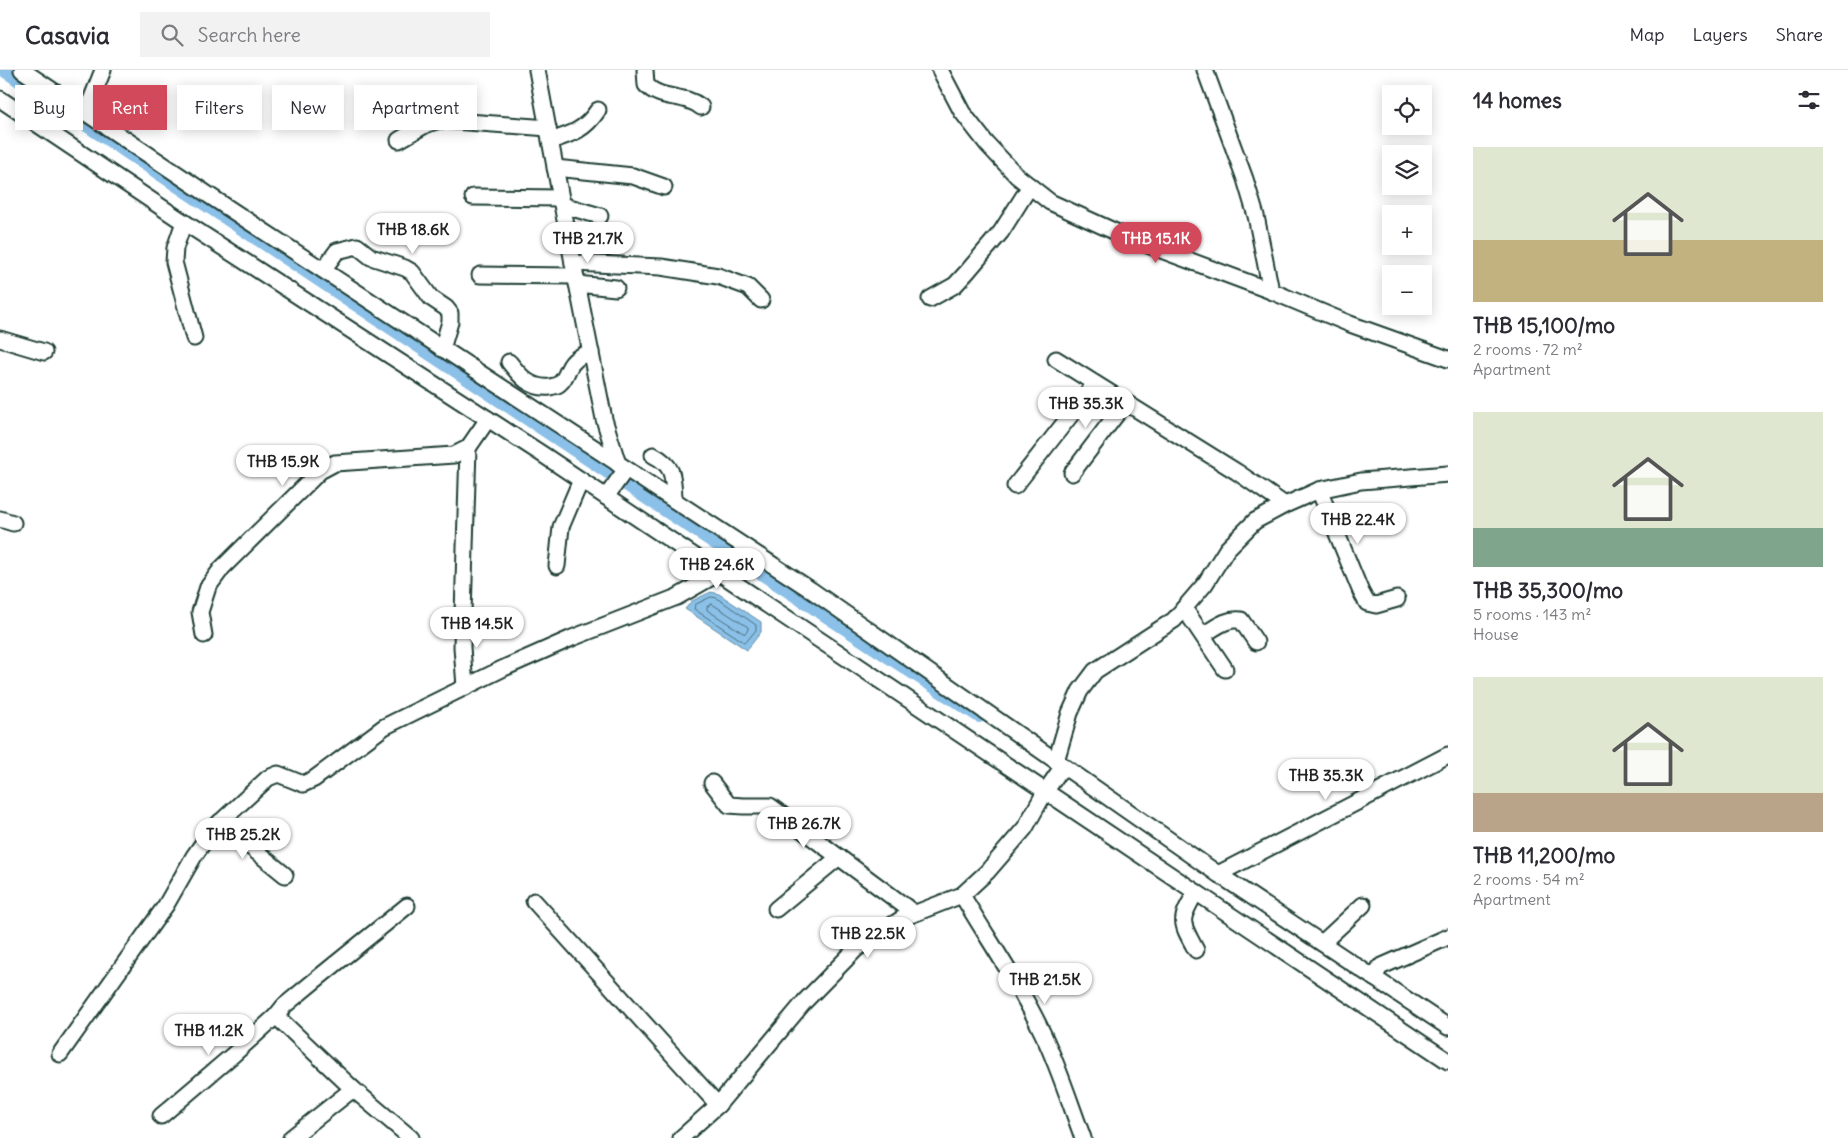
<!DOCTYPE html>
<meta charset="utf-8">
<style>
body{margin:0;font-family:Delius,sans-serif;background:#f2f2f3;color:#2b2b33;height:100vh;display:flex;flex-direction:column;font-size:19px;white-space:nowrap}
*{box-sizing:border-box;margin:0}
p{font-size:16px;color:#7c7c81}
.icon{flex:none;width:28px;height:28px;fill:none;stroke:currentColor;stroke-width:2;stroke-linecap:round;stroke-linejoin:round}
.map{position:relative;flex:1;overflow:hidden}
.drawer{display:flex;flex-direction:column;background:#fff;width:400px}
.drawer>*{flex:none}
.banner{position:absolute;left:15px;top:15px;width:475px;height:45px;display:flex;gap:10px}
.controls{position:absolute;left:1382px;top:15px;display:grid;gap:10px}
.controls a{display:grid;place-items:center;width:50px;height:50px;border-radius:0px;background:#fff;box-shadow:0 2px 12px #0003;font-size:25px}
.price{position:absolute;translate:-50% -42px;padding:0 11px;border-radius:18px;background:#fff;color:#222;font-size:16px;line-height:32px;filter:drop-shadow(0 1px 2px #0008)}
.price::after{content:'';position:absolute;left:50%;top:30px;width:15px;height:11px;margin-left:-8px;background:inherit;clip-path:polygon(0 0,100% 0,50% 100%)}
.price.selected{background:#d1495b;color:#fff}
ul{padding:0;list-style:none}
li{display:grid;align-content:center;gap:10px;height:265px;padding:0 25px}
li span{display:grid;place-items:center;height:155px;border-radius:0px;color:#555}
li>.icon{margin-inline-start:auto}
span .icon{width:90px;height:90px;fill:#fffc;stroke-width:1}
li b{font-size:21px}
h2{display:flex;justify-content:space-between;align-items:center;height:60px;padding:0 25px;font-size:21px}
.chip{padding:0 18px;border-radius:0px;background:#fff;box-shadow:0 2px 12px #0003;font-size:18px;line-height:45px}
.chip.selected{background:#d1495b;color:#fff}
header{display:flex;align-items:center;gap:30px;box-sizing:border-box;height:70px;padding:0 25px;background:#fff;border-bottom:1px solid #e1e1e2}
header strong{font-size:24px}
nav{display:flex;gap:28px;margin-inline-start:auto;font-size:18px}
.search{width:350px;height:45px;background:#f2f2f3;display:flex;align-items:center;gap:12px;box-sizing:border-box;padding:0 18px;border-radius:0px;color:#7c7c81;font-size:19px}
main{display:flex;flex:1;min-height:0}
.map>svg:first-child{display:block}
</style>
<header>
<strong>Casavia</strong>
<div class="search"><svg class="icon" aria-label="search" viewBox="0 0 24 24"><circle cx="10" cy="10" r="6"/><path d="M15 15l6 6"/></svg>Search here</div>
<nav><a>Map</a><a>Layers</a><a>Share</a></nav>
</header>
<main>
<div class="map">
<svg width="1448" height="1068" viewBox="0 0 1448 1068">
<rect width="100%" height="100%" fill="#fff"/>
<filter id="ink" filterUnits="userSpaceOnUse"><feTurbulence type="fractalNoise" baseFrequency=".02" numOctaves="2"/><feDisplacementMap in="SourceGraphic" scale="10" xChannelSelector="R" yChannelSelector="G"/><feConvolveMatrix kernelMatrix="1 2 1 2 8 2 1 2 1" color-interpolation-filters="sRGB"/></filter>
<g filter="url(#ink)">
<path fill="#8bc0e8" stroke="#608ca0" d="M 711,522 L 719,524 L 761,552 L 761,562 L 747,580 L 685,539 L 692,531 Z"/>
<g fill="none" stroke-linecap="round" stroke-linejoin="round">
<g stroke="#4a717c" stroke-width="1">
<path d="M 711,527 L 717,528 L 756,555 L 756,560 L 747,571 L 744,572 L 694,539 L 695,535 Z"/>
<path d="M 712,534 L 748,557 L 748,559 L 746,563 L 743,563 L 707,540 L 707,537 Z"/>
</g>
<path stroke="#8bc0e8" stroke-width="14" d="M 4,0 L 656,434 L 979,646"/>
<g stroke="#1f3d34" stroke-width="19">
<g id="street">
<path d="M 22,0 L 213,128 L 811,520 L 1218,804 L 1448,957"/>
<path d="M 537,0 L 573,193 L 604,349 L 618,394"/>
<path d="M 645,0 L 646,15 C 662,31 683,23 701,37"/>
<path d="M 940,0 L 962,42 L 987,74 L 1017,106 L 1050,132 L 1129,168 L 1271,221 L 1350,254 L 1448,289"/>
<path d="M 1205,0 L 1245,109 L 1256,146 L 1271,221"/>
<path d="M 0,29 L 176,147 L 542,384 L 1448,991"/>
<path d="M 86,43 L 103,0"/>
<path d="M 399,70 L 427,54 L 440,50 L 548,58"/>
<path d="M 550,71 C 572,64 585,60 598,40"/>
<path d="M 555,98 L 633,106 L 664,117"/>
<path d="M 473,127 L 560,128"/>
<path d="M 562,135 L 600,146"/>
<path d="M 184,152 L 175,178 L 174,192 L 194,268"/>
<path d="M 573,193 L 661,197 L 718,206 L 748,217 L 761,230"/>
<path d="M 323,200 L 337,181 L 357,176 L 371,187 L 405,198 L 412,202 L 431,228 L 446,238 L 450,243 L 450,252 L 442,279"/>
<path d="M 480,205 L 575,206"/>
<path d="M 577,214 L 616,218"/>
<path d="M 930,229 L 955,215 L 967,202 L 1001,162 L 1030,116"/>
<path d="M 0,269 L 44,282"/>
<path d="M 1056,289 L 1237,402 L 1285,435"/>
<path d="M 509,292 C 520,306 530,319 550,317 C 553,316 558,316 560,313 C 564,310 566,305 568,300 C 573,289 580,286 591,282"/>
<path d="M 653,385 C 675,396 673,408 674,430"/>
<path d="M 1072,403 L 1125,333"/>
<path d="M 1015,416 L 1095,314"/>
<path d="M 1319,420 L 1361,522 L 1367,533 L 1376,535 L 1397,529"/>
<path d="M 606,427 L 626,399"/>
<path d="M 0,449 L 13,453"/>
<path d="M 557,496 L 561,457 L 581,410"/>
<path d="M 1184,538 L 1225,599"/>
<path d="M 204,565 L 200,542 L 208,517 L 222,498 L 320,401 L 335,393 L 454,385 L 468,378 L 488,349"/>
<path d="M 1203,565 C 1215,558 1226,548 1241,550 L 1256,572"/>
<path d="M 465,617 L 462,577 L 468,378"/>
<path d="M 1056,691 L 1070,643 L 1080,621 L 1095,601 L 1174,550 L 1205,514 L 1227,479 L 1255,451 L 1285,435 L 1319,420 L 1361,411 L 1448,404"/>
<path d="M 712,713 L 729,735 L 743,736 L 770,736 L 914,843"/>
<path d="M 220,752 L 285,805"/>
<path d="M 1218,804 L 1448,685"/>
<path d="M 962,825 C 989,871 1020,915 1043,964 C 1059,998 1070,1033 1083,1068"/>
<path d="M 534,831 L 718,1035"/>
<path d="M 407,836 L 313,912 L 284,936 L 276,946 L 353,1019 L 411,1068"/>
<path d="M 776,839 L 839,787"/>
<path d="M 1322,873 L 1363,835"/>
<path d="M 1196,880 C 1180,851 1179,851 1196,822"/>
<path d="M 1374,908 L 1380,897 L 1448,867"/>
<path d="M 60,984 L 166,835 L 194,786 L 213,759 L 268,708 L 278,704 L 303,714 L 314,709 L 384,657 L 394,652 L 504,598 L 572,568 L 677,527 L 719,503"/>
<path d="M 161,1046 L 234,984 L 276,946"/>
<path d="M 291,1068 L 353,1019"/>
<path d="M 681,1068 L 718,1035 L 805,931 L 856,879 L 903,848 L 962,825 L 987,802 L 1025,758 L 1045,722 L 1063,696"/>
</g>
</g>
<use href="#street" stroke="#fff" stroke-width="15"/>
</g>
</g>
</svg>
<div class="controls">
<a><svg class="icon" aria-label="locate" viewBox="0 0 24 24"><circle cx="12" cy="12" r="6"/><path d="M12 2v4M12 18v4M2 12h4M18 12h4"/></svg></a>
<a><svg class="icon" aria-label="layers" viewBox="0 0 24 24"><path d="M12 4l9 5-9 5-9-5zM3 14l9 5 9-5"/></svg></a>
<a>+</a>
<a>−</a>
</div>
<b class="price" style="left:413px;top:185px">THB 18.6K</b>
<b class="price" style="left:588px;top:194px">THB 21.7K</b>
<b class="price selected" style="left:1156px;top:194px">THB 15.1K</b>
<b class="price" style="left:1086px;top:359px">THB 35.3K</b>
<b class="price" style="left:283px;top:417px">THB 15.9K</b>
<b class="price" style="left:1358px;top:475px">THB 22.4K</b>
<b class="price" style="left:717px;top:520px">THB 24.6K</b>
<b class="price" style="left:477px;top:579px">THB 14.5K</b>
<b class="price" style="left:1326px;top:731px">THB 35.3K</b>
<b class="price" style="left:804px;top:779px">THB 26.7K</b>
<b class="price" style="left:243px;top:790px">THB 25.2K</b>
<b class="price" style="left:868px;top:889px">THB 22.5K</b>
<b class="price" style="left:1045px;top:935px">THB 21.5K</b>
<b class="price" style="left:209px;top:986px">THB 11.2K</b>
<div class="banner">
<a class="chip">Buy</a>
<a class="chip selected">Rent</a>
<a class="chip">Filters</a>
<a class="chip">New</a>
<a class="chip">Apartment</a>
</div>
</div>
<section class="drawer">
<h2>14 homes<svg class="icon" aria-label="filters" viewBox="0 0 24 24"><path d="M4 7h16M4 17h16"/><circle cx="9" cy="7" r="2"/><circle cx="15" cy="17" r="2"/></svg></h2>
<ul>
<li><span style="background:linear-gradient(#dfe7d0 60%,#c2b280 0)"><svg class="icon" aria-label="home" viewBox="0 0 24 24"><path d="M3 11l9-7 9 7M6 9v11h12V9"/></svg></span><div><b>THB 15,100/mo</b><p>2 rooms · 72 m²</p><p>Apartment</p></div></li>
<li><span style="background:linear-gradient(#dfe7d0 75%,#7fa58c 0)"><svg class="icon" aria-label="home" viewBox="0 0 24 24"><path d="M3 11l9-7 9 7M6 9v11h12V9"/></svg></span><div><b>THB 35,300/mo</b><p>5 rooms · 143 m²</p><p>House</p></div></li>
<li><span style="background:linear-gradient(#dfe7d0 75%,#b9a48a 0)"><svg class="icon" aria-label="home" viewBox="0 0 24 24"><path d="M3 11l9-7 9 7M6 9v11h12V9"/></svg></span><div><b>THB 11,200/mo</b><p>2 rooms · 54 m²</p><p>Apartment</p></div></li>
</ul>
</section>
</main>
